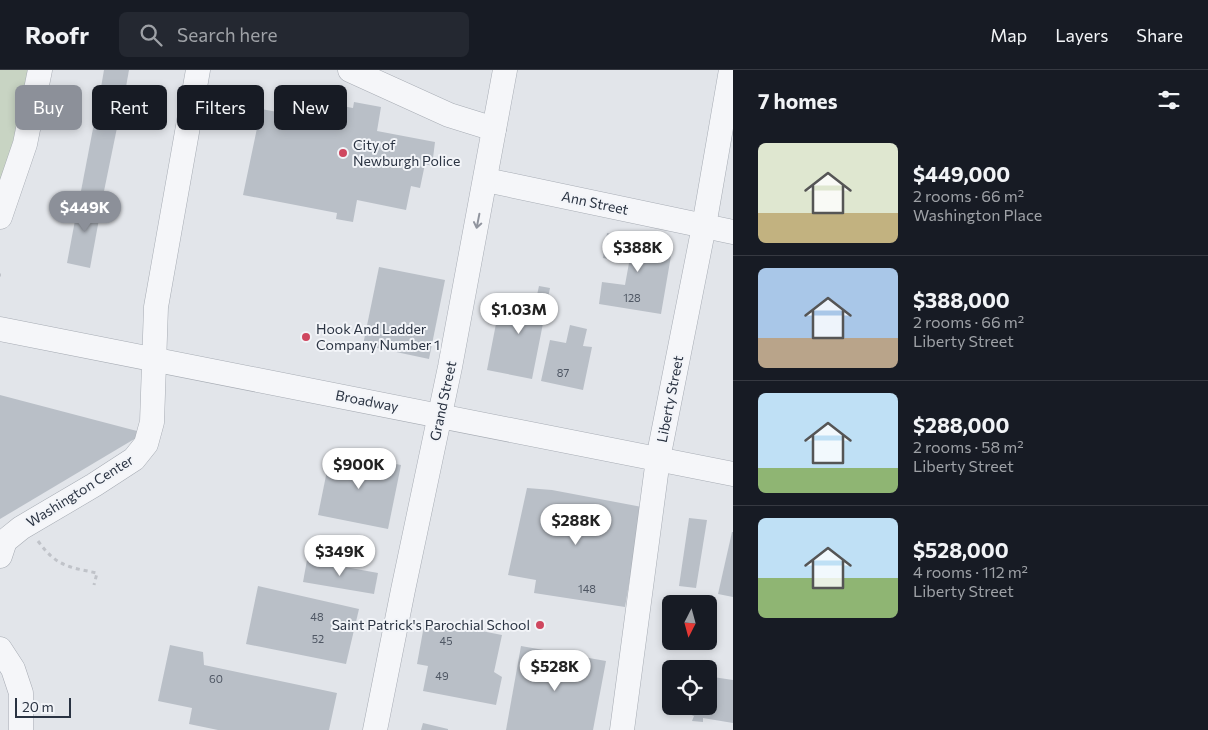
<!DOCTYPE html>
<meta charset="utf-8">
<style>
body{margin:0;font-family:Commissioner,sans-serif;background:#242831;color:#f1f3f6;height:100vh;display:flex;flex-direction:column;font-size:19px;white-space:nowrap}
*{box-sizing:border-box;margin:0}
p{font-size:16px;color:#9ea1a6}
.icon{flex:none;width:28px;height:28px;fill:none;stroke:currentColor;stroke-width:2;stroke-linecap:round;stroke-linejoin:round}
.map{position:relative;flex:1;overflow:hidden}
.side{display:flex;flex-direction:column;background:#171b24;width:475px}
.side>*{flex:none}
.guide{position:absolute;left:15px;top:15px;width:475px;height:45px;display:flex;gap:10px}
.needle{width:32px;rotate:186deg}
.fabs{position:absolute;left:662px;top:525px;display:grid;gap:10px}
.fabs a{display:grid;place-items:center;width:55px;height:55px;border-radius:8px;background:#171b24;box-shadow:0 2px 8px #0003;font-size:25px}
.scale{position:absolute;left:15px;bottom:12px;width:56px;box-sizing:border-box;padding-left:5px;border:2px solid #2a3342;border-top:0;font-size:14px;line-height:18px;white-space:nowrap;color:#2a3342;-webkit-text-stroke:4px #f2f4f8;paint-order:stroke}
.price{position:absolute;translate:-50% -42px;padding:0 11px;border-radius:18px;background:#fff;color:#222;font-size:16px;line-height:32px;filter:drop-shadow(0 1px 2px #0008)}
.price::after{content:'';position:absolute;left:50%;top:30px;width:15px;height:11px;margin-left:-8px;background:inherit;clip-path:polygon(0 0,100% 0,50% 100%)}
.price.selected{background:#8c9099;color:#fff}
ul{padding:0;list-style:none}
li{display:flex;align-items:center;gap:15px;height:125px;padding:0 25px}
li+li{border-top:1px solid #363941}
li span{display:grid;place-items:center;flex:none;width:140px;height:100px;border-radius:8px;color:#555}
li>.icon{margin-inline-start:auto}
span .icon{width:60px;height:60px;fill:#fffc;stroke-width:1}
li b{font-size:21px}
h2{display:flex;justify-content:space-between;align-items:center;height:60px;padding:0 25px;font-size:21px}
.tag{padding:0 18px;border-radius:8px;background:#171b24;box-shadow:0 2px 8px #0003;font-size:18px;line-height:45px}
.tag.selected{background:#8c9099;color:#fff}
header{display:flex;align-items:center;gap:30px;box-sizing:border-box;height:70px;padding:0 25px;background:#171b24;border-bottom:1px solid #363941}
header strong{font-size:24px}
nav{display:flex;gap:28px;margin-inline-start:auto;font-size:18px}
.search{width:350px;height:45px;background:#242831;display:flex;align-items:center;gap:12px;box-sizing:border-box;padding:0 18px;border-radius:8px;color:#9ea1a6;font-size:19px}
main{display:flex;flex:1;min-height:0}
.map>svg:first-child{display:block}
</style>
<header>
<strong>Roofr</strong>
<div class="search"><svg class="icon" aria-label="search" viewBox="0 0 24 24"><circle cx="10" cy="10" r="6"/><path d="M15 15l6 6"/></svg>Search here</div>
<nav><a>Map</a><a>Layers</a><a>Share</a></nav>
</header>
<main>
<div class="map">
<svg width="733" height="660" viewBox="0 0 733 660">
<rect width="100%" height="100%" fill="#e2e5ea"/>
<path fill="#c8d4c3" d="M 0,0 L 40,0 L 0,144 Z"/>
<g fill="#b9bfc7">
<path d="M 104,0 L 129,0 L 124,28 L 100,23 Z"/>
<path d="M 304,29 L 353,38 L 354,32 L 381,37 L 377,61 L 435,72 L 432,96 L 425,94 L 420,118 L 411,116 L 406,140 L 357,130 L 353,152 L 336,149 L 337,143 L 243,125 L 261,39 L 283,43 L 286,32 L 303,36 Z"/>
<path d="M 96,43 L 119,48 L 103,126 L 81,121 Z"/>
<path d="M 79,129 L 102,133 L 90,198 L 67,193 Z"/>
<path d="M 607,163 L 673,174 L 661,244 L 599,234 L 602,212 L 625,215 L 629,193 L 603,188 Z"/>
<path d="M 379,197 L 445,210 L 429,289 L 363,275 Z"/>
<path d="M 539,216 L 550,218 L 532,309 L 487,300 L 501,228 L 525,233 L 527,223 L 537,225 Z"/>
<path d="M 570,255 L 587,259 L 583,276 L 592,277 L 583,320 L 541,311 L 550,270 L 566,273 Z"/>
<path d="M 0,325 L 137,361 L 136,368 L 0,449 Z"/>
<path d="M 331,381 L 401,395 L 388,459 L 318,445 Z"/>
<path d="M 527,418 L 552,420 L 642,437 L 625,537 L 534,523 L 536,510 L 508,505 Z"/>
<path d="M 689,448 L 707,450 L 696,518 L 679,516 Z"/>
<path d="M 732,462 L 733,462 L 733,527 L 718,524 Z"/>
<path d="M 307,490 L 378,503 L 374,524 L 303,512 Z"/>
<path d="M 258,516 L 359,539 L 346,594 L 246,574 Z"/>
<path d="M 425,550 L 502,565 L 494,602 L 502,607 L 496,635 L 423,621 L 428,596 L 417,594 Z"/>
<path d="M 170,575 L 203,582 L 204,595 L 337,623 L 329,660 L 218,660 L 189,654 L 192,638 L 158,631 Z"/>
<path d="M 521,576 L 606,591 L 593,660 L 506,660 Z"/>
<path d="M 709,603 L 713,603 L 713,607 L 733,610 L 733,653 L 703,648 L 703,652 L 692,651 L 694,646 L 682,641 L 679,636 L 709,636 Z"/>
<path d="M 423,653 L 448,659 L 448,660 L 421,660 Z"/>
</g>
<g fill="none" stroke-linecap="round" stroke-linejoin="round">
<g stroke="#a7acb4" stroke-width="25">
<g id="minor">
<path d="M 350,0 L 449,45 L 494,59"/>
<path d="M 486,110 L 733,162"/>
<path d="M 0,147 L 25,74 L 40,0"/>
<path d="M 0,259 L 733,404"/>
<path d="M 0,486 L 5,471 L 21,458 L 94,415 L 134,389 L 146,374 L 152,352 L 156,237 L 198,0"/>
<path d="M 0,579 L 13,599 L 21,623 L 21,660"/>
<path d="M 375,660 L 403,520 L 450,297 L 505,0"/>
<path d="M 622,660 L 658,389 L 704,156 L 731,0"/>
</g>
</g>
<g stroke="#c0c3c9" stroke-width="3" stroke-dasharray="4 4" stroke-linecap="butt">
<path d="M 0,205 L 1,205"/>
<path d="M 38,471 C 56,496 68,497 97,503 L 94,515"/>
</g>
<use href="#minor" stroke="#f5f6f9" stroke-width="24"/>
</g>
<defs><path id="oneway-shaft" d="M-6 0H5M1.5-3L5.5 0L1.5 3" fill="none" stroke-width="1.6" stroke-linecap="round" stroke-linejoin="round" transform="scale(1.25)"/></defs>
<use stroke="#90949e" href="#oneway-shaft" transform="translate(478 151) rotate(101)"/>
<g fill="#cf475f" stroke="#f2f4f8" stroke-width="2">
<circle cx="343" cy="83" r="5"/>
<circle cx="306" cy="267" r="5"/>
<circle cx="540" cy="555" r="5"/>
</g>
<g text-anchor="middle" stroke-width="4" stroke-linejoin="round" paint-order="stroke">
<g font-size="11" fill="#4e5663">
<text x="632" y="232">128</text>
<text x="563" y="307">87</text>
<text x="587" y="523">148</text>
<text x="317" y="551">48</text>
<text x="318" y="573">52</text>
<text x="446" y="575">45</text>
<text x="442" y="610">49</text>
<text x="216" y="613">60</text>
</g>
<g font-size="14" fill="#2a3342" stroke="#f2f4f8" text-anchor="start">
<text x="353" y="80">City of<tspan x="353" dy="16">Newburgh Police</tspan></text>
<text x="316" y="264">Hook And Ladder<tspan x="316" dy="16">Company Number 1</tspan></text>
<text x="530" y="560" text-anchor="end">Saint Patrick's Parochial School</text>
</g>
<g font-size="14" fill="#2a3342" stroke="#f2f4f8">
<text transform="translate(595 133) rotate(12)" y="5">Ann Street</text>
<text transform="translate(670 329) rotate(-79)" y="5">Liberty Street</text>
<text transform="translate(367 331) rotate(11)" y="5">Broadway</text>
<text transform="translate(443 331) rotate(-78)" y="5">Grand Street</text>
<text transform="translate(80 421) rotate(-32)" y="5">Washington Center</text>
</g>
</g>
</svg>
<div class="fabs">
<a><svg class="needle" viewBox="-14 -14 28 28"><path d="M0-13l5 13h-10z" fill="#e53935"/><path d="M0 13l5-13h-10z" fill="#9ea1a6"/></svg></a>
<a><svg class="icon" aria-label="locate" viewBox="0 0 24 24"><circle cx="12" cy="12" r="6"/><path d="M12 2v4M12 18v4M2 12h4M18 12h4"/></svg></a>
</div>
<div class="scale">20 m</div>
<b class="price selected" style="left:85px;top:163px">$449K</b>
<b class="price" style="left:638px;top:203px">$388K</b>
<b class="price" style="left:519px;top:265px">$1.03M</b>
<b class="price" style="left:359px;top:420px">$900K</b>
<b class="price" style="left:576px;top:476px">$288K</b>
<b class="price" style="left:340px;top:507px">$349K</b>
<b class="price" style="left:555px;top:622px">$528K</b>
<div class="guide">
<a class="tag selected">Buy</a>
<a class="tag">Rent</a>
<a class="tag">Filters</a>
<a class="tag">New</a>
</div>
</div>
<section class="side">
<h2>7 homes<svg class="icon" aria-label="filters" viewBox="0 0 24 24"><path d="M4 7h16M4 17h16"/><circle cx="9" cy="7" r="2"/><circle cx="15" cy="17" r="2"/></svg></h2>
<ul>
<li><span style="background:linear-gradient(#dfe7d0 70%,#c2b280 0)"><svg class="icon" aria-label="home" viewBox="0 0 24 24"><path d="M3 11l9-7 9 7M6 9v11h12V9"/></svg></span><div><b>$449,000</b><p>2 rooms · 66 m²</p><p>Washington Place</p></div></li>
<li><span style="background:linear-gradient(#a9c7e8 70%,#b9a48a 0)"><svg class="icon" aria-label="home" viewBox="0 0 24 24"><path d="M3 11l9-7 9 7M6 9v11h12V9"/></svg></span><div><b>$388,000</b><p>2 rooms · 66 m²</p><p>Liberty Street</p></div></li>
<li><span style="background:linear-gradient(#bfe0f5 75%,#8fb573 0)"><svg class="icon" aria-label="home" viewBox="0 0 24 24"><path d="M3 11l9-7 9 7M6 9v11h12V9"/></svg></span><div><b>$288,000</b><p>2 rooms · 58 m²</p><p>Liberty Street</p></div></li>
<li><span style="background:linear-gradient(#bfe0f5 60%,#8fb573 0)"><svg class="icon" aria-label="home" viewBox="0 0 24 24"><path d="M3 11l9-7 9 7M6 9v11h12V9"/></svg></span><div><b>$528,000</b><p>4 rooms · 112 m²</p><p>Liberty Street</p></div></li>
</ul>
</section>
</main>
